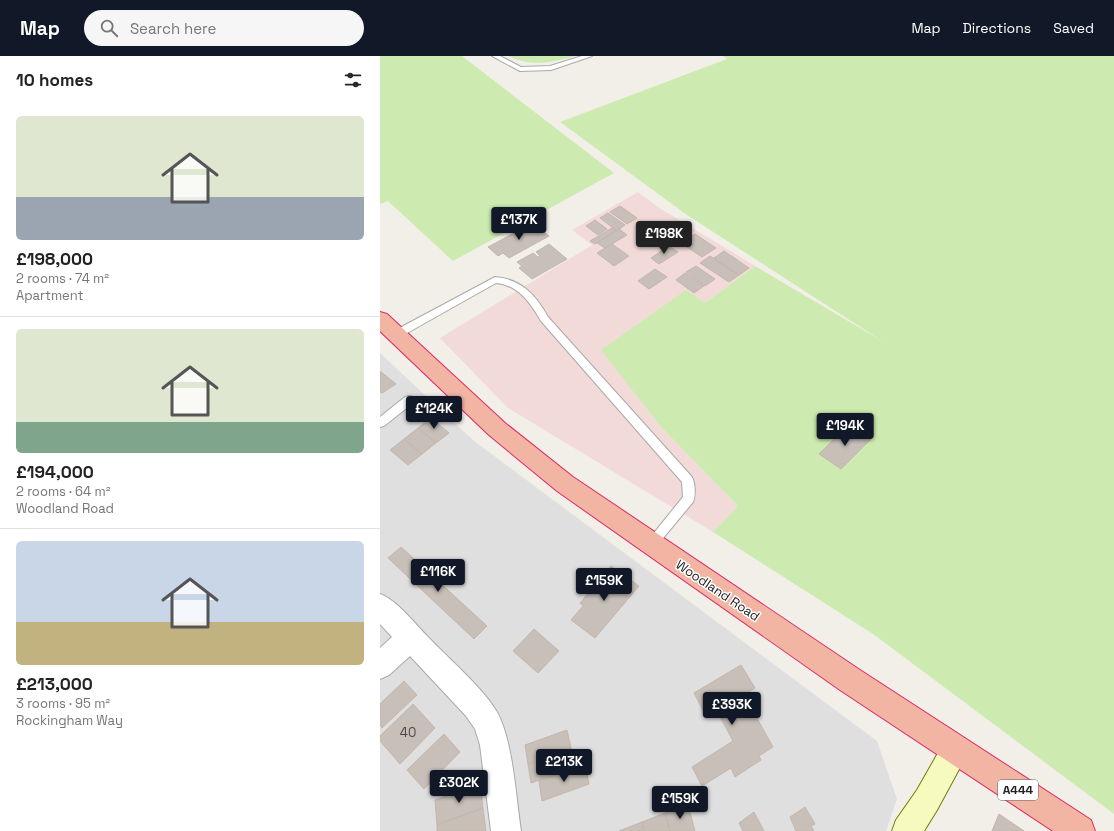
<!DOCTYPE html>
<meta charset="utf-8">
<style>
body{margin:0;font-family:"Space Grotesk",sans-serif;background:#f6f6f6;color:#222;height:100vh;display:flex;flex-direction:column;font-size:15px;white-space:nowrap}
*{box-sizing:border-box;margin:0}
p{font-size:13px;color:#767676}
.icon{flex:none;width:22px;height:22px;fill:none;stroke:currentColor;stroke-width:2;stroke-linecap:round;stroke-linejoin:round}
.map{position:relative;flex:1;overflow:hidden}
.details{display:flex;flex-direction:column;background:#fff;width:380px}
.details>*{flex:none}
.price{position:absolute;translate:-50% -34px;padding:0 9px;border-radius:4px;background:#111827;color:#fff;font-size:13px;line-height:26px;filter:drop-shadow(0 1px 2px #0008)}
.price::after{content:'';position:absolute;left:50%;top:24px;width:12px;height:9px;margin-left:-6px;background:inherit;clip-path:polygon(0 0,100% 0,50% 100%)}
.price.on{background:#222;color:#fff}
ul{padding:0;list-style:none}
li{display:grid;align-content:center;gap:8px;height:212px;padding:0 16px}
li+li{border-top:1px solid #e0e0e0}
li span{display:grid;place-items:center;height:124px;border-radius:6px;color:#555}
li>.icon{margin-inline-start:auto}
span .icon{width:72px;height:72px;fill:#fffc;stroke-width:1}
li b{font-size:17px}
h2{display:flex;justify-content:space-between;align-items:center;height:48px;padding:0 16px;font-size:17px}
header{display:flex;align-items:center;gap:24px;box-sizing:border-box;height:56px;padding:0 20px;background:#111827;color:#fff}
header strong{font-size:19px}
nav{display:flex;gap:22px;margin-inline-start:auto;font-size:14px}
.search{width:280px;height:36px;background:#f6f6f6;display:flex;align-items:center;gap:10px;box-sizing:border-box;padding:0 14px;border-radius:22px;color:#767676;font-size:15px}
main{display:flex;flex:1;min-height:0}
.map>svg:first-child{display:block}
</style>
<header>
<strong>Map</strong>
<div class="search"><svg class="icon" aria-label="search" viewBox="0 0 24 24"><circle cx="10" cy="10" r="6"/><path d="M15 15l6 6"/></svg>Search here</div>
<nav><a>Map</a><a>Directions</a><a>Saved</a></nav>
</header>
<main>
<section class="details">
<h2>10 homes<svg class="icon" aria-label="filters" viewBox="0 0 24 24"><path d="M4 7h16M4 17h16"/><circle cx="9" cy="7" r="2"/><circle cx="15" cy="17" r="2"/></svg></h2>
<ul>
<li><span style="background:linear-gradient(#dfe7d0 65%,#9aa5b1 0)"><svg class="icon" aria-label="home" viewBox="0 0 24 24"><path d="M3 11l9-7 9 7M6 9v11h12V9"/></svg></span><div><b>£198,000</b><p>2 rooms · 74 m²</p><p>Apartment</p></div></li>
<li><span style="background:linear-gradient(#dfe7d0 75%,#7fa58c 0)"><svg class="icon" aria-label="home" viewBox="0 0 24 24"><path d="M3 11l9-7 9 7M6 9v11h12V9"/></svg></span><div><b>£194,000</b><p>2 rooms · 64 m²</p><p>Woodland Road</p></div></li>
<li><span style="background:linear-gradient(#c9d6e8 65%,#c2b280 0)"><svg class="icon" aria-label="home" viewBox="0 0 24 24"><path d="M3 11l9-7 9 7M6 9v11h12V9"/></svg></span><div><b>£213,000</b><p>3 rooms · 95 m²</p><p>Rockingham Way</p></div></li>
</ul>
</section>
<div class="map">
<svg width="734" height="775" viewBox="0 0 734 775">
<rect width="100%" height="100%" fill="#f2efe9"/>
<path fill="#e0dfdf" d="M 0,297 L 94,385 L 497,685 L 517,743 L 506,775 L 0,775 Z"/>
<path fill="#f2dad9" d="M 258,136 L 278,151 L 375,210 L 325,247 L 222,294 L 281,371 L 358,450 L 333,476 L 128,352 L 60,282 L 212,189 L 192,174 Z"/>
<g fill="#cdebb0">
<path d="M 0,0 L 82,0 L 234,117 L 73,205 L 8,145 L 0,148 Z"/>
<path d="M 128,0 L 195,0 C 170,7 152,11 128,0 Z"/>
<path d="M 343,0 L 734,0 L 734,758 L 493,578 L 333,476 L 358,450 L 281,371 L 221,294 L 306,234 L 325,247 L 375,210 L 502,285 L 307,159 L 180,66 L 347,3 Z"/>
</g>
<g fill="#c7bfb8" stroke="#c4b6ab">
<path d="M 240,150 L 257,162 L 247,168 L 230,156 Z"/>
<path d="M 228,157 L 245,169 L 237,175 L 220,162 Z"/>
<path d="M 215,164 L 227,173 L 218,179 L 206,170 Z"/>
<path d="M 153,167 L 169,180 L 129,202 L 123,197 L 118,200 L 108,191 Z"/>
<path d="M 232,172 L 236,175 L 215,188 L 210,185 Z"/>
<path d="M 239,173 L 247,179 L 225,192 L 217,187 Z"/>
<path d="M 315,178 L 336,192 L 322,201 L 301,187 Z"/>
<path d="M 169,188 L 187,203 L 152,223 L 139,212 L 142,210 L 137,206 L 153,197 L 158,201 L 160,200 L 156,196 Z"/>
<path d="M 232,188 L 249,200 L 234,210 L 217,197 Z"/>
<path d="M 289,190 L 298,196 L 279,208 L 271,202 Z"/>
<path d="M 344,195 L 369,212 L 359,219 L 334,202 Z"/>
<path d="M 330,200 L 359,219 L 349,226 L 320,207 Z"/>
<path d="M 316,210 L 335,223 L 325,230 L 306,216 Z"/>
<path d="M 275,213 L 287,221 L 269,233 L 258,225 Z"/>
<path d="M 305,217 L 324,230 L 314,237 L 296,224 Z"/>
<path d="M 0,315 L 16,328 L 2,337 L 0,336 Z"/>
<path d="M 51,362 L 69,377 L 56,387 L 38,372 Z"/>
<path d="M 468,369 L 491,383 L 461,413 L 439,398 Z"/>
<path d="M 38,372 L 56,387 L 42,398 L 24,383 Z"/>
<path d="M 24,383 L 42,398 L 28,409 L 10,394 Z"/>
<path d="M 21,491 L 107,570 L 94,583 L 8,502 Z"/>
<path d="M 231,510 L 259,530 L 215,582 L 191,564 L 203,550 L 200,547 Z"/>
<path d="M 154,573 L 179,595 L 158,617 L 133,595 Z"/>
<path d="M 361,609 L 375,632 L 364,639 L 393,691 L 379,700 L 381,704 L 355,721 L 351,712 L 322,730 L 312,711 L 353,685 L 337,655 L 327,662 L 314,637 Z"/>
<path d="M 24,625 L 37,639 L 2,672 L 0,669 L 0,648 Z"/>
<path d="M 33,648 L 55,672 L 20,708 L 0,685 L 0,680 Z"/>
<path d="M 187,674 L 191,692 L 148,708 L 145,689 Z"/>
<path d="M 64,678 L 80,696 L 44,733 L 27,714 Z"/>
<path d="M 191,692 L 195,711 L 151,727 L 148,708 Z"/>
<path d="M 205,708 L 209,728 L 162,745 L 159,725 Z"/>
<path d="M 100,728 L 103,752 L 57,769 L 55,744 Z"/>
<path d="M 308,749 L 315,775 L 290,775 L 285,757 Z"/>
<path d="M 425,751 L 435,768 L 431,770 L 434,775 L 416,775 L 410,761 Z"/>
<path d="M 103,752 L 106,775 L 57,775 L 57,769 Z"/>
<path d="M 374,756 L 384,775 L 363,775 L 359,767 Z"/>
<path d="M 285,757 L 290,775 L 264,775 L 262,766 Z"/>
<path d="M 619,758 L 644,775 L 612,775 Z"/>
<path d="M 262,766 L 264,775 L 239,775 Z"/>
</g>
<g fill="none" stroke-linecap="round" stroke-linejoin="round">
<g stroke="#a9a9a9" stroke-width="2">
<g id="service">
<path d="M 112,0 L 120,0 L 141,11 L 170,10 L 202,0 L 212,0 L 171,14 L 140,15 Z"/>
<path d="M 115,221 C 141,223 156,239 168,261 L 312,421 C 315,427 316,439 313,446 L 275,492 L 271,493 L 267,492 L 265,488 L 303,441 L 302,426 L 161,265 C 151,248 139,229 116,227 L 20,281 L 14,281 L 12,278 L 14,275 Z"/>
<path d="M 29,340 L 33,341 L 34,344 L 33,347 L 4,370 L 0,371 L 0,361 L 25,341 Z"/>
</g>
</g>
<g stroke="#a9a9a9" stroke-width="2">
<path id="minor" d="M 0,538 C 18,545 35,568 49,582 C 69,603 103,632 117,656 C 133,685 136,742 141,775 L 111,775 L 100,689 L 95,673 L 86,660 L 30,600 L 9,619 L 0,623 L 0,592 L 12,581 L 0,568 Z"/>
</g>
<g stroke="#707d05" stroke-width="2">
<path id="secondary" d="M 576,679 L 586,683 L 590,693 L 557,754 L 544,775 L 512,775 L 516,764 L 537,734 L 566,683 Z"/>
</g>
<g stroke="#dc2a67" stroke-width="2">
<path id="trunk" d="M 0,256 L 7,258 L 125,367 L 193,421 L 480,614 L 711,764 L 715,775 L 673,775 L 460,634 L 177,435 L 109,379 L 0,275 Z"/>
</g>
<use href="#service" fill="#fff" fill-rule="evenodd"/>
<use href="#minor" fill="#fff" fill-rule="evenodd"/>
<use href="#secondary" fill="#f7fabf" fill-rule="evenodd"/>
<use href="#trunk" fill="#f2b4a3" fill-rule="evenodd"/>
</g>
<g text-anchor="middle" stroke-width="3" stroke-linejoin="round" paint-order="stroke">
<rect fill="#fff" stroke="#646464" stroke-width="1" x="618" y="724" width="40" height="20" rx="3"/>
<g font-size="12" font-weight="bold" fill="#222">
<text x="638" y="738">A444</text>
</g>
<g font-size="13" fill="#222" stroke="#fff">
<text transform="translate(338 534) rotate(34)" y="5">Woodland Road</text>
</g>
<g font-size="13" fill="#4b4948">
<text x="28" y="681">40</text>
</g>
</g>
</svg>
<b class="price" style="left:139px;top:185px">£137K</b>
<b class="price on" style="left:284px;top:199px">£198K</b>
<b class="price" style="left:54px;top:374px">£124K</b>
<b class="price" style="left:465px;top:391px">£194K</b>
<b class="price" style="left:58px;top:537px">£116K</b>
<b class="price" style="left:224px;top:546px">£159K</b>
<b class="price" style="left:352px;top:670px">£393K</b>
<b class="price" style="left:184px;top:727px">£213K</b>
<b class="price" style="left:79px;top:748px">£302K</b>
<b class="price" style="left:300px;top:764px">£159K</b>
</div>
</main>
